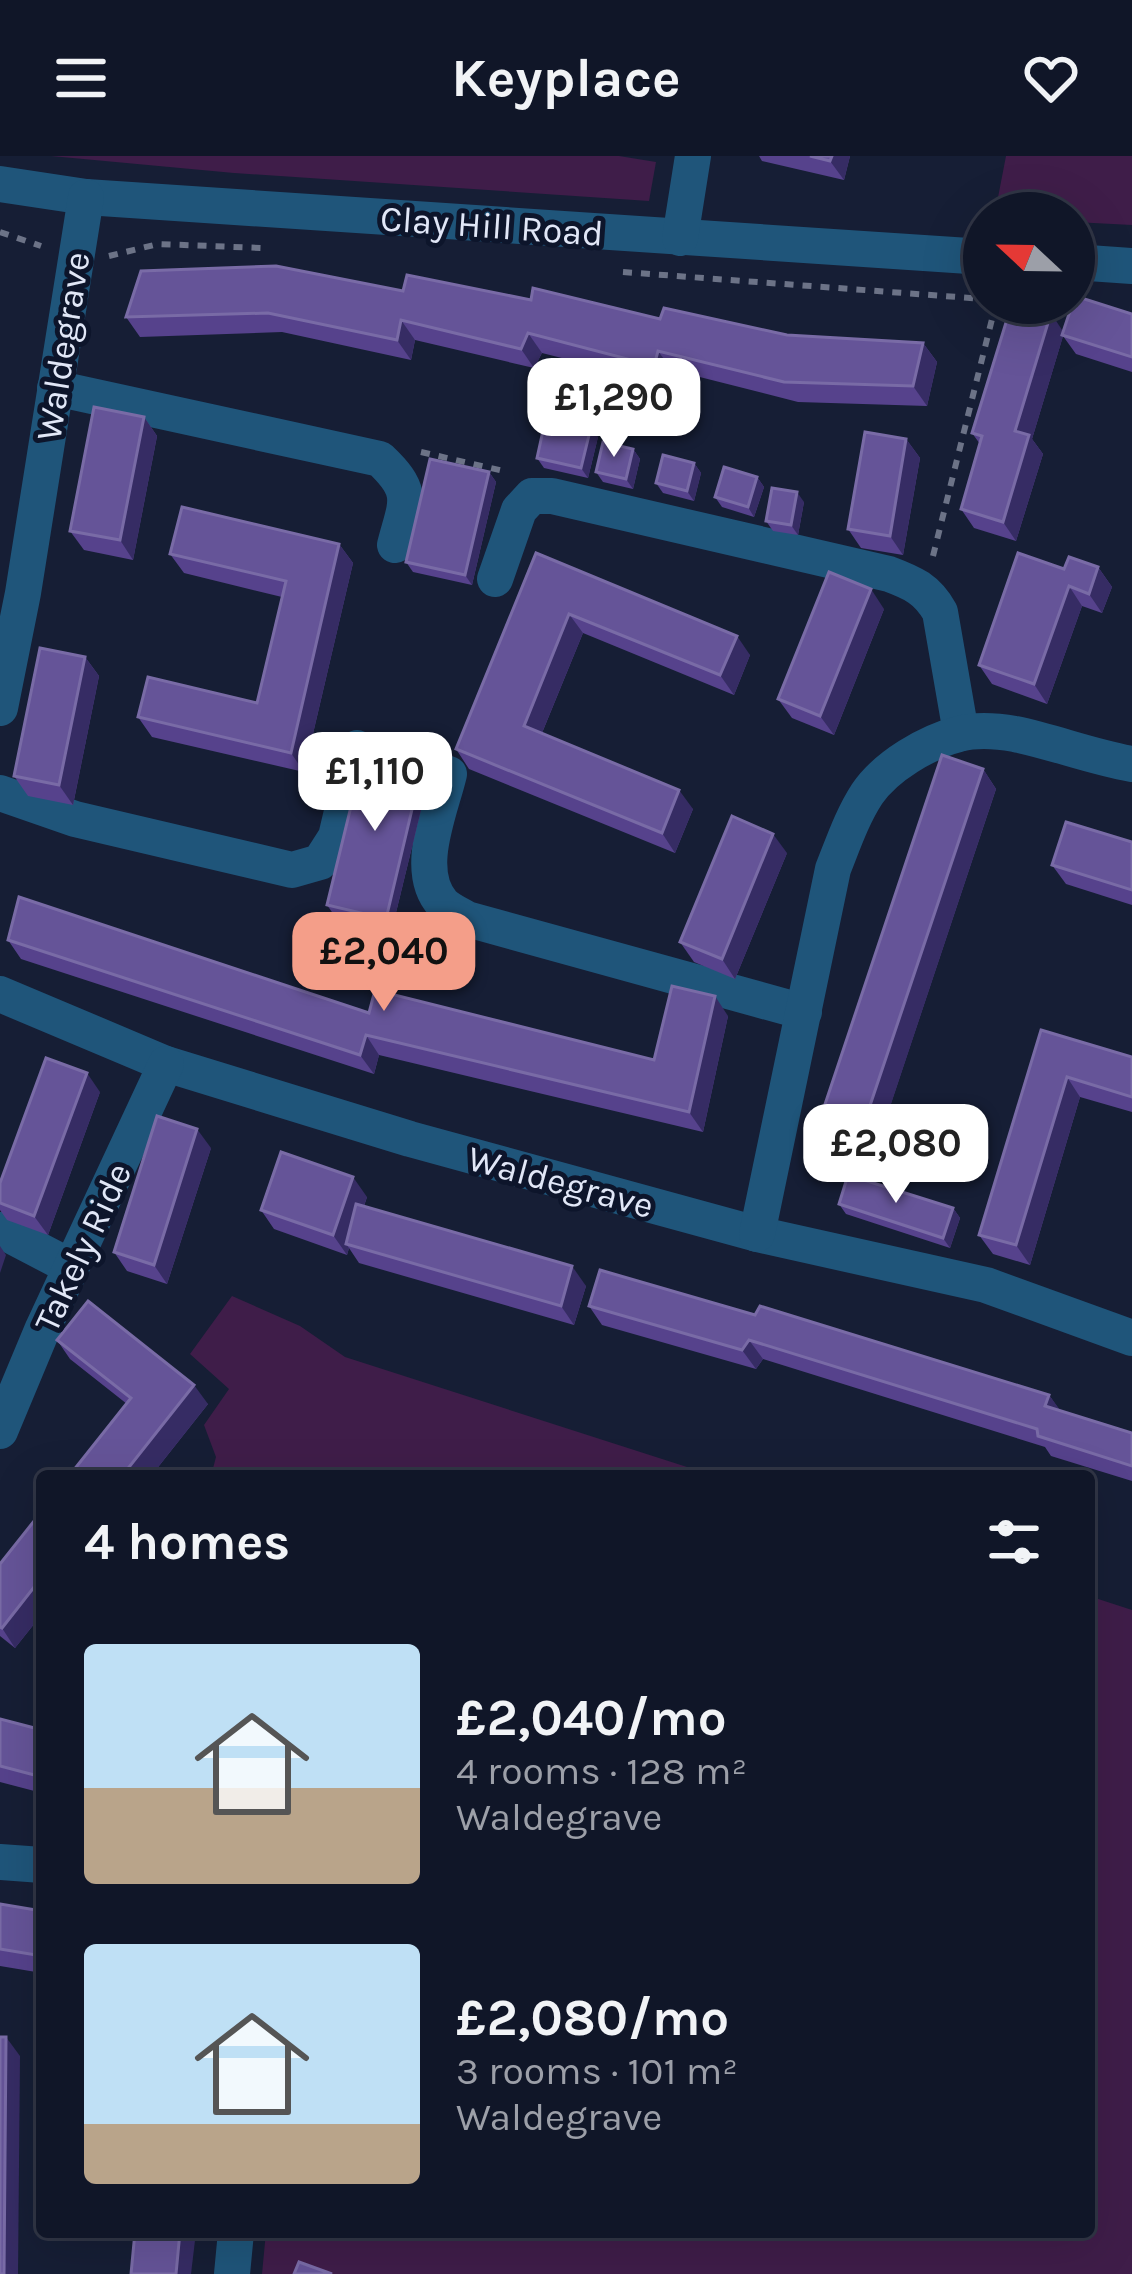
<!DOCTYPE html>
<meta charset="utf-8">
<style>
body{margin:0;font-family:Karla,sans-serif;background:#1e2334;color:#f1f3f6;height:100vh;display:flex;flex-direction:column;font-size:45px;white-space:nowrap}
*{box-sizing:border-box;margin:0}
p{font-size:39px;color:#9c9fa8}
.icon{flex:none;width:66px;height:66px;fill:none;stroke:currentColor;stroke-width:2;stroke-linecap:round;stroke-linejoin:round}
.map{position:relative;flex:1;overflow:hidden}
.sheet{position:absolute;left:36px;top:1314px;width:1059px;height:768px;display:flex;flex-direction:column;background:#101628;border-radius:12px;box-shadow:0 12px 48px #0002,0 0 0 3px #303545}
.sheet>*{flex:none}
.needle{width:78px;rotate:292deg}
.fabs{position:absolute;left:963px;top:36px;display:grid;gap:24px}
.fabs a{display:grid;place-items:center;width:132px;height:132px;border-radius:50%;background:#101628;box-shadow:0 12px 48px #0002,0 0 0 3px #303545;font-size:60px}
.price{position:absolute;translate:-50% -102px;padding:0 27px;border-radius:24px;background:#fff;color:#222;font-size:39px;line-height:78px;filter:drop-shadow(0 3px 6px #0008)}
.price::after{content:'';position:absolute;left:50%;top:72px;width:36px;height:27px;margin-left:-18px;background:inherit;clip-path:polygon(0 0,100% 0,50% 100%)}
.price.current{background:#f49e89;color:#111}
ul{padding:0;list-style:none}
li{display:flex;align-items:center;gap:36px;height:300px;padding:0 48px}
li span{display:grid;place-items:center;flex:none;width:336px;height:240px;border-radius:12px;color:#555}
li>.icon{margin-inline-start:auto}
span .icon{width:144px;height:144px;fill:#fffc;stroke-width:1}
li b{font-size:51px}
h2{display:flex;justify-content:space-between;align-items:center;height:144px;padding:0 48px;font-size:51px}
header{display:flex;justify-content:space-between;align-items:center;height:156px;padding:0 48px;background:#101628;font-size:54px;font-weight:700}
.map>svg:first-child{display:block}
</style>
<header><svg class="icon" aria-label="menu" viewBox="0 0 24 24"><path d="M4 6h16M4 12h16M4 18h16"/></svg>Keyplace<svg class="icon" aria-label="heart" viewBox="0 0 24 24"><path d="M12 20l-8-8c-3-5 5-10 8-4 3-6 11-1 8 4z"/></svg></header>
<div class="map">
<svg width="1132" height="2118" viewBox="0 0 1132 2118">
<rect width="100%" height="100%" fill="#161e35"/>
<g fill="#3f1d49">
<path d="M 51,0 L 619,0 L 656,6 L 649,45 L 234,17 Z"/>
<path d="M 1006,0 L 1132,0 L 1132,69 L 1074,66 L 1074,57 L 995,57 Z"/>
<path d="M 232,1140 L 300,1170 L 345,1201 L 715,1320 L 211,1320 L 216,1301 L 204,1269 L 229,1233 L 190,1198 Z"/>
<path d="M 1089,1440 L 1132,1454 L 1132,2118 L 262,2118 L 266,2076 L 1089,2076 Z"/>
</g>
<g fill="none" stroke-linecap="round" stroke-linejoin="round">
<g stroke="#6c7387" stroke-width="6" stroke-dasharray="9 9" stroke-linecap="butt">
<path d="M 0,76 L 41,90"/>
<path d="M 109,100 L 158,88 L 262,92"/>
<path d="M 623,116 L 984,143"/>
<path d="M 421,296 L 508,316"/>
<path d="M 933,400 L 996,147"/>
</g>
<g stroke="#1f557a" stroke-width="36">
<path d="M 0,28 L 86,41 L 984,101"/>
<path d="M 680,82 L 693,0"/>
<path d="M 1074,106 L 1132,110"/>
<path d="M 55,232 L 380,303 C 416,337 406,346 395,389"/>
<path d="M 495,423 L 519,354 L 532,340 L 552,340 L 889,418 C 913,427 927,433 940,456 L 961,577"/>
<path d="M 0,552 L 23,437 L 86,41"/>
<path d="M 449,618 C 440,656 413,715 443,748 C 449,754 460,759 467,763 L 804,856"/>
<path d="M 0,637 L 75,663 L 292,714 L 320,706 L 336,681 L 357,592"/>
<path d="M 0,838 L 166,908 L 410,983 L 757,1078 L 986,1129 L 1132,1182"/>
<path d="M 0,1074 L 71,1111"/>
<path d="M 757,1078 L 833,713 C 843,688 852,661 867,638 C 886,610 927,586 959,578 C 977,573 998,575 1015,578 C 1054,586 1092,601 1132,608"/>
<path d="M 0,1275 L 43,1172 L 166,908"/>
<path d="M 0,1706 L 42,1709"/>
<path d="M 232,2118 L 236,2076"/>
</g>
</g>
<g fill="#56428c">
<path d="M 759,0 L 850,0 L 844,24 L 762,5 Z"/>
<path d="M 403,135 L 531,144 L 787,179 L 923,187 L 937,206 L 927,250 L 798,246 L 672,214 L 668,229 L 542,197 L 534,212 L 415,184 L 411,204 L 282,176 L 140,181 L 126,161 Z"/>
<path d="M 1132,158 L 1132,216 L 1076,198 L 1063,180 L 1032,283 L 1043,298 L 1016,385 L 974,372 L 961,353 L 980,288 L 972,277 L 1063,176 Z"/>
<path d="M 144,261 L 157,280 L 133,404 L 84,394 L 70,375 Z"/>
<path d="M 598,281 L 588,322 L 544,312 L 537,302 Z"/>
<path d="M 906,283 L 920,302 L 903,399 L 861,392 L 848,373 Z"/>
<path d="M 633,293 L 640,303 L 633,333 L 603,326 L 596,316 Z"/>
<path d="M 694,307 L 701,317 L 694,345 L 663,337 L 656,327 Z"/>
<path d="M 489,316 L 496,326 L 472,429 L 413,416 L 406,406 Z"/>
<path d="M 757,321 L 764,331 L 754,361 L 722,351 L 715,341 Z"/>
<path d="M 804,346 L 798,379 L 773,375 L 766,365 Z"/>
<path d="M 339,388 L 353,407 L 304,616 L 152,581 L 138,561 L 257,547 L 282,441 L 184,417 L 170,398 Z"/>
<path d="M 536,397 L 750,499 L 734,539 L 583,477 L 542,577 L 693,653 L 675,697 L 469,613 L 456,593 Z"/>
<path d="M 1098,411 L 1112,431 L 1102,457 L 1082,450 L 1047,548 L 992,528 L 979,509 L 1064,413 Z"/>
<path d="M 884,453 L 834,579 L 792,562 L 778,543 Z"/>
<path d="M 85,501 L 99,520 L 73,649 L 28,640 L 14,620 Z"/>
<path d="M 423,607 L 430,617 L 392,773 L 334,759 L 327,749 Z"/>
<path d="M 983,613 L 996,633 L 865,1025 L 953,1052 L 960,1062 L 950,1092 L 846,1058 L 839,1048 L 846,1026 L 821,1018 L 808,999 Z"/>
<path d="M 1132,686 L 1132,749 L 1066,728 L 1052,709 Z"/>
<path d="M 787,697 L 735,823 L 694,806 L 680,786 Z"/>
<path d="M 8,784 L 369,857 L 654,904 L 728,860 L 703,976 L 379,899 L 374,918 L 21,803 Z"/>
<path d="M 1041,874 L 1132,901 L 1132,956 L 1080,941 L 1030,1109 L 993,1098 L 979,1079 Z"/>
<path d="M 100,936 L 48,1079 L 7,1064 L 0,1054 L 0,1027 Z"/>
<path d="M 211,992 L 167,1128 L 127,1115 L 114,1096 Z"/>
<path d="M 367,1041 L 364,1050 L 586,1130 L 574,1169 L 359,1107 L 349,1092 L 347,1099 L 274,1073 L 261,1054 Z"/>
<path d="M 589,1150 L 755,1159 L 1049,1239 L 1060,1255 L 1132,1277 L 1132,1325 L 1051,1300 L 1045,1291 L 763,1203 L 756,1213 L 602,1169 Z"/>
<path d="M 57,1184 L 208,1248 L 151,1320 L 69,1320 L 127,1248 L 70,1203 Z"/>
<path d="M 42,1355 L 42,1458 L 15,1492 L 0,1480 L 0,1408 Z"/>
<path d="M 0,1563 L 42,1574 L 42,1637 L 0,1626 Z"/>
<path d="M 0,1748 L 42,1755 L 42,1817 L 0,1810 Z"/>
</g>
<g fill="#362c64">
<path d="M 832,0 L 850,0 L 844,24 L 830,5 Z"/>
<path d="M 1051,157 L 1064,177 L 1032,283 L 1043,298 L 1016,385 L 1003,366 L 1015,275 Z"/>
<path d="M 401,164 L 415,184 L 411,204 L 397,184 Z"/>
<path d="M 528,177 L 542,197 L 534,212 L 521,193 Z"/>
<path d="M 923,187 L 937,206 L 927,250 L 913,230 Z"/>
<path d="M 658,195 L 672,214 L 668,229 L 654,210 Z"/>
<path d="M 144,261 L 157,280 L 133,404 L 120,384 Z"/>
<path d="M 591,271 L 598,281 L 588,322 L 581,312 Z"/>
<path d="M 906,283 L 920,302 L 903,399 L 890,380 Z"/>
<path d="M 633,293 L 640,303 L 633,333 L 626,323 Z"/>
<path d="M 694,307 L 701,317 L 694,345 L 687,335 Z"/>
<path d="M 489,316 L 496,326 L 472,429 L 465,419 Z"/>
<path d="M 757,321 L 764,331 L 754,361 L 748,351 Z"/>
<path d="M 797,336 L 804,346 L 798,379 L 791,369 Z"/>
<path d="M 339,388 L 353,407 L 304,616 L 291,597 Z"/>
<path d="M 1098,411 L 1112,431 L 1102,457 L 1089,438 Z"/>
<path d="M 1069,430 L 1082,450 L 1047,548 L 1034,528 Z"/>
<path d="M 871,433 L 884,453 L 834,579 L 820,560 Z"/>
<path d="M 569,458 L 583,477 L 537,589 L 524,570 Z"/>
<path d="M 737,480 L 750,499 L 734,539 L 720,519 Z"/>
<path d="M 85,501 L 99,520 L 73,649 L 59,629 Z"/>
<path d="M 423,607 L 430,617 L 392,773 L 386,763 Z"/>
<path d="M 983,613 L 996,633 L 863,1032 L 849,1012 Z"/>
<path d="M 679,634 L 693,653 L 675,697 L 662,677 Z"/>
<path d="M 773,678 L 787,697 L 735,823 L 722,803 Z"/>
<path d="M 715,840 L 728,860 L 703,976 L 689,956 Z"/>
<path d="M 366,879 L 379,899 L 374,918 L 360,899 Z"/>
<path d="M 87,917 L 100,936 L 48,1079 L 34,1060 Z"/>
<path d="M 1067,921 L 1080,941 L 1030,1109 L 1016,1089 Z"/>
<path d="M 197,973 L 211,992 L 167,1128 L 154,1109 Z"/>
<path d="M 353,1021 L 367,1041 L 350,1089 L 346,1088 L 349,1092 L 347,1099 L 333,1079 Z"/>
<path d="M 953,1052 L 960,1062 L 950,1092 L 943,1082 Z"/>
<path d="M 0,1090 L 6,1099 L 0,1117 Z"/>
<path d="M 572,1110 L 586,1130 L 574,1169 L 561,1150 Z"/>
<path d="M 749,1184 L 763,1203 L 756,1213 L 742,1194 Z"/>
<path d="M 194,1229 L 208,1248 L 151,1320 L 122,1320 Z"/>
<path d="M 1049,1239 L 1063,1258 L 1045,1250 Z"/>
<path d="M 42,1421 L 42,1458 L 15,1492 L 2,1472 Z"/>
<path d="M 6,1881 L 20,1900 L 18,2118 L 4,2118 Z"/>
<path d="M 180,2076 L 196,2076 L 191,2118 L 176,2118 Z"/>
</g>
<g fill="#655498" stroke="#796ba6" stroke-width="3">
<path d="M 810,0 L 832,0 L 830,5 Z"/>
<path d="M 276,110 L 403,135 L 407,119 L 531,144 L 533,132 L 660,163 L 664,152 L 787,179 L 923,187 L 913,230 L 784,226 L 658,195 L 654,210 L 528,177 L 521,193 L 401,164 L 397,184 L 268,157 L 126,161 L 141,115 Z"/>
<path d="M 1075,140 L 1132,158 L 1132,201 L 1062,179 Z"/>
<path d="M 1012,147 L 1051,157 L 1015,275 L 1029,279 L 1003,366 L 961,353 L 982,280 L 972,277 Z"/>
<path d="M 94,251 L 144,261 L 120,384 L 70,375 Z"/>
<path d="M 546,261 L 591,271 L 581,312 L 537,302 Z"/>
<path d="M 865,276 L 906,283 L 890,380 L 848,373 Z"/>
<path d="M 603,286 L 633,293 L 626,323 L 596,316 Z"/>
<path d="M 663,299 L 694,307 L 687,335 L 656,327 Z"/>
<path d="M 430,303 L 489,316 L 465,419 L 406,406 Z"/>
<path d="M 724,311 L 757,321 L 748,351 L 715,341 Z"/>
<path d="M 772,332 L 797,336 L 791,369 L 766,365 Z"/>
<path d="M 182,351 L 339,388 L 291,597 L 138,561 L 148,521 L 257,547 L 286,425 L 170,398 Z"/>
<path d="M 536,397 L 737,480 L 720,519 L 569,458 L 524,570 L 679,634 L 662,677 L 456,593 Z"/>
<path d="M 1018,397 L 1064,413 L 1069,401 L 1098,411 L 1089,438 L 1069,430 L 1034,528 L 979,509 Z"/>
<path d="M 829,416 L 871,433 L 820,560 L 778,543 Z"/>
<path d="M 40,492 L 85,501 L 59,629 L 14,620 Z"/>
<path d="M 365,593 L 423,607 L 386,763 L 327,749 Z"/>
<path d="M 942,599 L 983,613 L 849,1012 L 808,999 Z"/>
<path d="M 732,660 L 773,678 L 722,803 L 680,786 Z"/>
<path d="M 1066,666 L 1132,686 L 1132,734 L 1052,709 Z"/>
<path d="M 19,741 L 369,857 L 375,834 L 654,904 L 672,830 L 715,840 L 689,956 L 366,879 L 360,899 L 8,784 Z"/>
<path d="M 1041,874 L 1132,901 L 1132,941 L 1067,921 L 1016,1089 L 979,1079 Z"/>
<path d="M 46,902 L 87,917 L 34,1060 L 0,1047 L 0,1027 Z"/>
<path d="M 157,960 L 197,973 L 154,1109 L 114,1096 Z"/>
<path d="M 281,996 L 353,1021 L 333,1079 L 261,1054 Z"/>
<path d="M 848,1019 L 953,1052 L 943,1082 L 839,1048 Z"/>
<path d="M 356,1048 L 572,1110 L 561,1150 L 346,1088 Z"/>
<path d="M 600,1114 L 755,1159 L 760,1150 L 1049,1239 L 1045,1250 L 1132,1277 L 1132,1310 L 1038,1280 L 1037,1273 L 749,1184 L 742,1194 L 589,1150 Z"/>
<path d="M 88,1145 L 194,1229 L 122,1320 L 69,1320 L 131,1242 L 57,1184 Z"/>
<path d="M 42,1355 L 42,1421 L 2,1472 L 0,1471 L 0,1408 Z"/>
<path d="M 0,1563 L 42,1574 L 42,1621 L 0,1610 Z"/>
<path d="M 0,1748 L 42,1755 L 42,1800 L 0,1793 Z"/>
<path d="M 0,1881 L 6,1881 L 4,2118 L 0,2118 Z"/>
<path d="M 135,2076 L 180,2076 L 176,2118 L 131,2118 Z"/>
<path d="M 299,2106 L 332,2118 L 294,2118 Z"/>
</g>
<g text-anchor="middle" stroke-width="10" stroke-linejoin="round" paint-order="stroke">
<g font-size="36" fill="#e1e7f7" stroke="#0d152b">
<text transform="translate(492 69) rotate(4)" y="13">Clay Hill Road</text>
<text transform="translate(62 190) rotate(-81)" y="13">Waldegrave</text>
<text transform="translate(561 1025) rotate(15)" y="13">Waldegrave</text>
<text transform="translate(82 1091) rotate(-65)" y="13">Takely Ride</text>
</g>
</g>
</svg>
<div class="fabs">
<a><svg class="needle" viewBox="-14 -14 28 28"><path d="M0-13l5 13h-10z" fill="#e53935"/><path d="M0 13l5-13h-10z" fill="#9c9fa8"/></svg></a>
</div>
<b class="price" style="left:614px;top:304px">£1,290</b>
<b class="price" style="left:375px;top:678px">£1,110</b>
<b class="price current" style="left:384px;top:858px">£2,040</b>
<b class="price" style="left:896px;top:1050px">£2,080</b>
<section class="sheet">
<h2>4 homes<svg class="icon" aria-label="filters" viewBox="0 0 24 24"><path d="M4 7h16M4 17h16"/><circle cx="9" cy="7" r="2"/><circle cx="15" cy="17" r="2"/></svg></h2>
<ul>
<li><span style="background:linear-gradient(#bfe0f5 60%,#b9a48a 0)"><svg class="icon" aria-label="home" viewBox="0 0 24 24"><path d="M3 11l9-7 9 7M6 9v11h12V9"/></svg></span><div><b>£2,040/mo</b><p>4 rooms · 128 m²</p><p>Waldegrave</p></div></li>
<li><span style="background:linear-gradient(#bfe0f5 75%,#b9a48a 0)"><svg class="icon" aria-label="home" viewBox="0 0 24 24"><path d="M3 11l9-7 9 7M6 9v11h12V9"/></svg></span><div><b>£2,080/mo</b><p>3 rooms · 101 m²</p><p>Waldegrave</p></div></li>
</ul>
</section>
</div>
